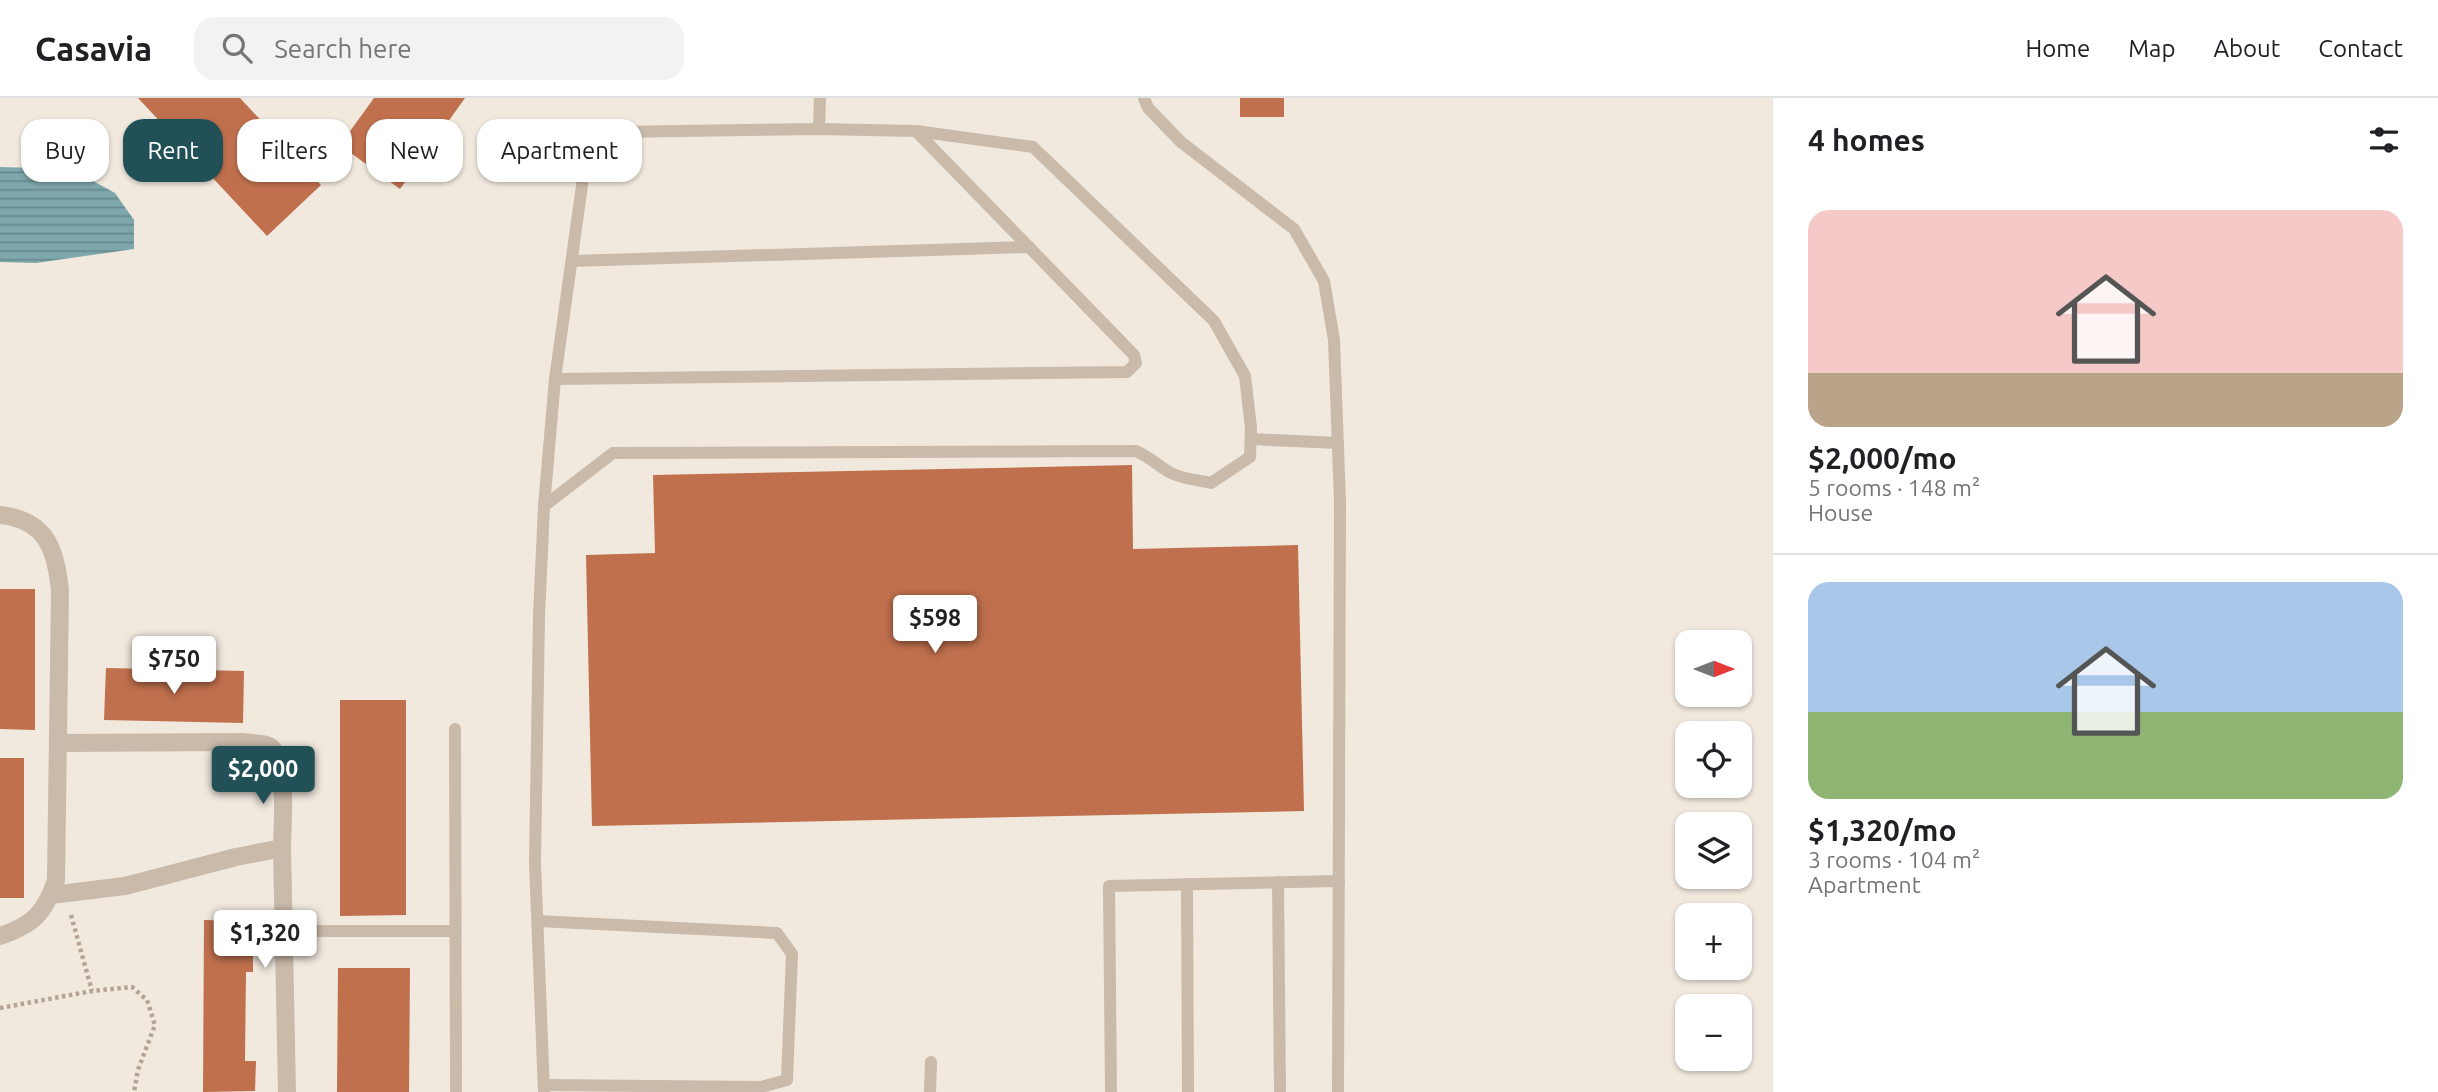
<!DOCTYPE html>
<meta charset="utf-8">
<style>
body{margin:0;font-family:Ubuntu,sans-serif;background:#f2f2f2;color:#202124;height:100vh;display:flex;flex-direction:column;font-size:26px;white-space:nowrap}
*{box-sizing:border-box;margin:0}
p{font-size:23px;color:#757577}
.icon{flex:none;width:38px;height:38px;fill:none;stroke:currentColor;stroke-width:2;stroke-linecap:round;stroke-linejoin:round}
.map{position:relative;flex:1;overflow:hidden}
.panel{display:flex;flex-direction:column;background:#fff;width:665px}
.panel>*{flex:none}
.hud{position:absolute;left:21px;top:21px;width:665px;height:63px;display:flex;gap:14px}
.needle{width:46px;rotate:90deg}
.fabs{position:absolute;left:1675px;top:532px;display:grid;gap:14px}
.fabs a{display:grid;place-items:center;width:77px;height:77px;border-radius:14px;background:#fff;box-shadow:0 2px 5px #0004;font-size:35px}
.price{position:absolute;translate:-50% -60px;padding:0 16px;border-radius:7px;background:#fff;color:#222;font-size:23px;line-height:46px;filter:drop-shadow(0 2px 4px #0008)}
.price::after{content:'';position:absolute;left:50%;top:42px;width:21px;height:16px;margin-left:-10px;background:inherit;clip-path:polygon(0 0,100% 0,50% 100%)}
.price.on{background:#215057;color:#fff}
ul{padding:0;list-style:none}
li{display:grid;align-content:center;gap:14px;height:371px;padding:0 35px}
li+li{border-top:2px solid #e0e0e0}
li span{display:grid;place-items:center;height:217px;border-radius:21px;color:#555}
li>.icon{margin-inline-start:auto}
span .icon{width:126px;height:126px;fill:#fffc;stroke-width:1}
li b{font-size:30px}
h2{display:flex;justify-content:space-between;align-items:center;height:84px;padding:0 35px;font-size:30px}
.tag{padding:0 24px;border-radius:21px;background:#fff;box-shadow:0 2px 5px #0004;font-size:24px;line-height:63px}
.tag.on{background:#215057;color:#fff}
header{display:flex;align-items:center;gap:42px;box-sizing:border-box;height:98px;padding:0 35px;background:#fff;border-bottom:2px solid #e0e0e0}
header strong{font-size:33px}
nav{display:flex;gap:38px;margin-inline-start:auto;font-size:24px}
.search{width:490px;height:63px;background:#f2f2f2;display:flex;align-items:center;gap:18px;box-sizing:border-box;padding:0 24px;border-radius:21px;color:#757577;font-size:26px}
main{display:flex;flex:1;min-height:0}
.map>svg:first-child{display:block}
</style>
<header>
<strong>Casavia</strong>
<div class="search"><svg class="icon" aria-label="search" viewBox="0 0 24 24"><circle cx="10" cy="10" r="6"/><path d="M15 15l6 6"/></svg>Search here</div>
<nav><a>Home</a><a>Map</a><a>About</a><a>Contact</a></nav>
</header>
<main>
<div class="map">
<svg width="1773" height="994" viewBox="0 0 1773 994">
<defs>
<pattern id="water-rules" width="6" height="5" patternUnits="userSpaceOnUse" patternTransform="scale(1.75)"><rect width="6" height="5" fill="#7ea8ad"/><path d="M0 2.5h6" fill="none" stroke="#68898d"/></pattern>
</defs>
<rect width="100%" height="100%" fill="#f1e9de"/>
<path fill="url(#water-rules)" d="M 0,69 L 71,71 L 115,95 L 134,122 L 134,151 L 36,165 L 0,164 Z"/>
<g fill="#c0704d">
<path d="M 138,0 L 240,0 L 321,87 L 267,138 Z"/>
<path d="M 374,0 L 465,0 L 400,91 L 340,47 Z"/>
<rect x="1240" y="0" width="44" height="19"/>
<path d="M 1132,367 L 1133,451 L 1298,447 L 1304,713 L 592,728 L 586,457 L 655,455 L 653,377 Z"/>
<path d="M 0,491 L 35,491 L 35,632 L 0,631 Z"/>
<path d="M 106,570 L 244,573 L 243,625 L 104,622 Z"/>
<path d="M 340,602 L 406,602 L 406,817 L 340,818 Z"/>
<rect x="0" y="660" width="24" height="140"/>
<path d="M 204,822 L 246,823 L 245,852 L 253,852 L 253,874 L 246,874 L 245,963 L 256,963 L 255,993 L 203,994 Z"/>
<path d="M 338,870 L 410,870 L 409,994 L 337,994 Z"/>
</g>
<g fill="none" stroke-linecap="round" stroke-linejoin="round">
<g stroke="#b5a494" stroke-width="4.5" stroke-dasharray="3.5 3.5" stroke-linecap="butt">
<path d="M 71,817 L 92,893"/>
<path d="M 0,910 L 92,893 L 132,889 L 147,902 L 155,927 L 138,972 L 134,994"/>
</g>
<g stroke="#c9baaa" stroke-width="12">
<path d="M 1144,0 L 1148,10 L 1181,44 L 1294,131 L 1324,183 L 1334,242 L 1340,404 L 1338,994"/>
<path d="M 819,31 L 820,0"/>
<path d="M 572,163 L 1029,149"/>
<path d="M 555,281 L 1127,274 L 1136,265 L 1134,257 L 916,33"/>
<path d="M 1251,341 L 1338,345"/>
<path d="M 455,631 L 456,994"/>
<path d="M 1278,784 L 1280,994"/>
<path d="M 1187,786 L 1188,994"/>
<path d="M 538,823 L 777,835 L 792,856 L 787,982 L 761,989 L 544,987"/>
<path d="M 283,833 L 455,833"/>
<path d="M 544,994 L 535,765 L 539,518 L 544,408 L 555,281 L 585,66 L 613,34 L 819,31 L 916,33 L 1033,49 L 1214,223 L 1245,278 L 1251,330 L 1250,359 L 1211,385 C 1198,382 1183,381 1171,375 C 1158,368 1150,359 1136,353 L 613,355 L 544,408"/>
<path d="M 930,994 L 931,964"/>
<path d="M 1111,994 L 1109,788 L 1339,783"/>
</g>
<g stroke="#c9baaa" stroke-width="18">
<path d="M 0,417 C 47,422 56,452 60,493 L 56,782 C 45,815 33,827 0,838"/>
<path d="M 282,750 L 287,994"/>
<path d="M 51,797 L 125,788 L 236,759 L 282,750 C 282,729 289,659 269,648 C 262,645 250,645 242,644 L 58,645"/>
</g>
</g>
</svg>
<div class="fabs">
<a><svg class="needle" viewBox="-14 -14 28 28"><path d="M0-13l5 13h-10z" fill="#e53935"/><path d="M0 13l5-13h-10z" fill="#757577"/></svg></a>
<a><svg class="icon" aria-label="locate" viewBox="0 0 24 24"><circle cx="12" cy="12" r="6"/><path d="M12 2v4M12 18v4M2 12h4M18 12h4"/></svg></a>
<a><svg class="icon" aria-label="layers" viewBox="0 0 24 24"><path d="M12 4l9 5-9 5-9-5zM3 14l9 5 9-5"/></svg></a>
<a>+</a>
<a>−</a>
</div>
<b class="price" style="left:935px;top:557px">$598</b>
<b class="price" style="left:174px;top:598px">$750</b>
<b class="price on" style="left:263px;top:708px">$2,000</b>
<b class="price" style="left:265px;top:872px">$1,320</b>
<div class="hud">
<a class="tag">Buy</a>
<a class="tag on">Rent</a>
<a class="tag">Filters</a>
<a class="tag">New</a>
<a class="tag">Apartment</a>
</div>
</div>
<section class="panel">
<h2>4 homes<svg class="icon" aria-label="filters" viewBox="0 0 24 24"><path d="M4 7h16M4 17h16"/><circle cx="9" cy="7" r="2"/><circle cx="15" cy="17" r="2"/></svg></h2>
<ul>
<li><span style="background:linear-gradient(#f6c9c9 75%,#b9a48a 0)"><svg class="icon" aria-label="home" viewBox="0 0 24 24"><path d="M3 11l9-7 9 7M6 9v11h12V9"/></svg></span><div><b>$2,000/mo</b><p>5 rooms · 148 m²</p><p>House</p></div></li>
<li><span style="background:linear-gradient(#a9c7e8 60%,#8fb573 0)"><svg class="icon" aria-label="home" viewBox="0 0 24 24"><path d="M3 11l9-7 9 7M6 9v11h12V9"/></svg></span><div><b>$1,320/mo</b><p>3 rooms · 104 m²</p><p>Apartment</p></div></li>
</ul>
</section>
</main>
